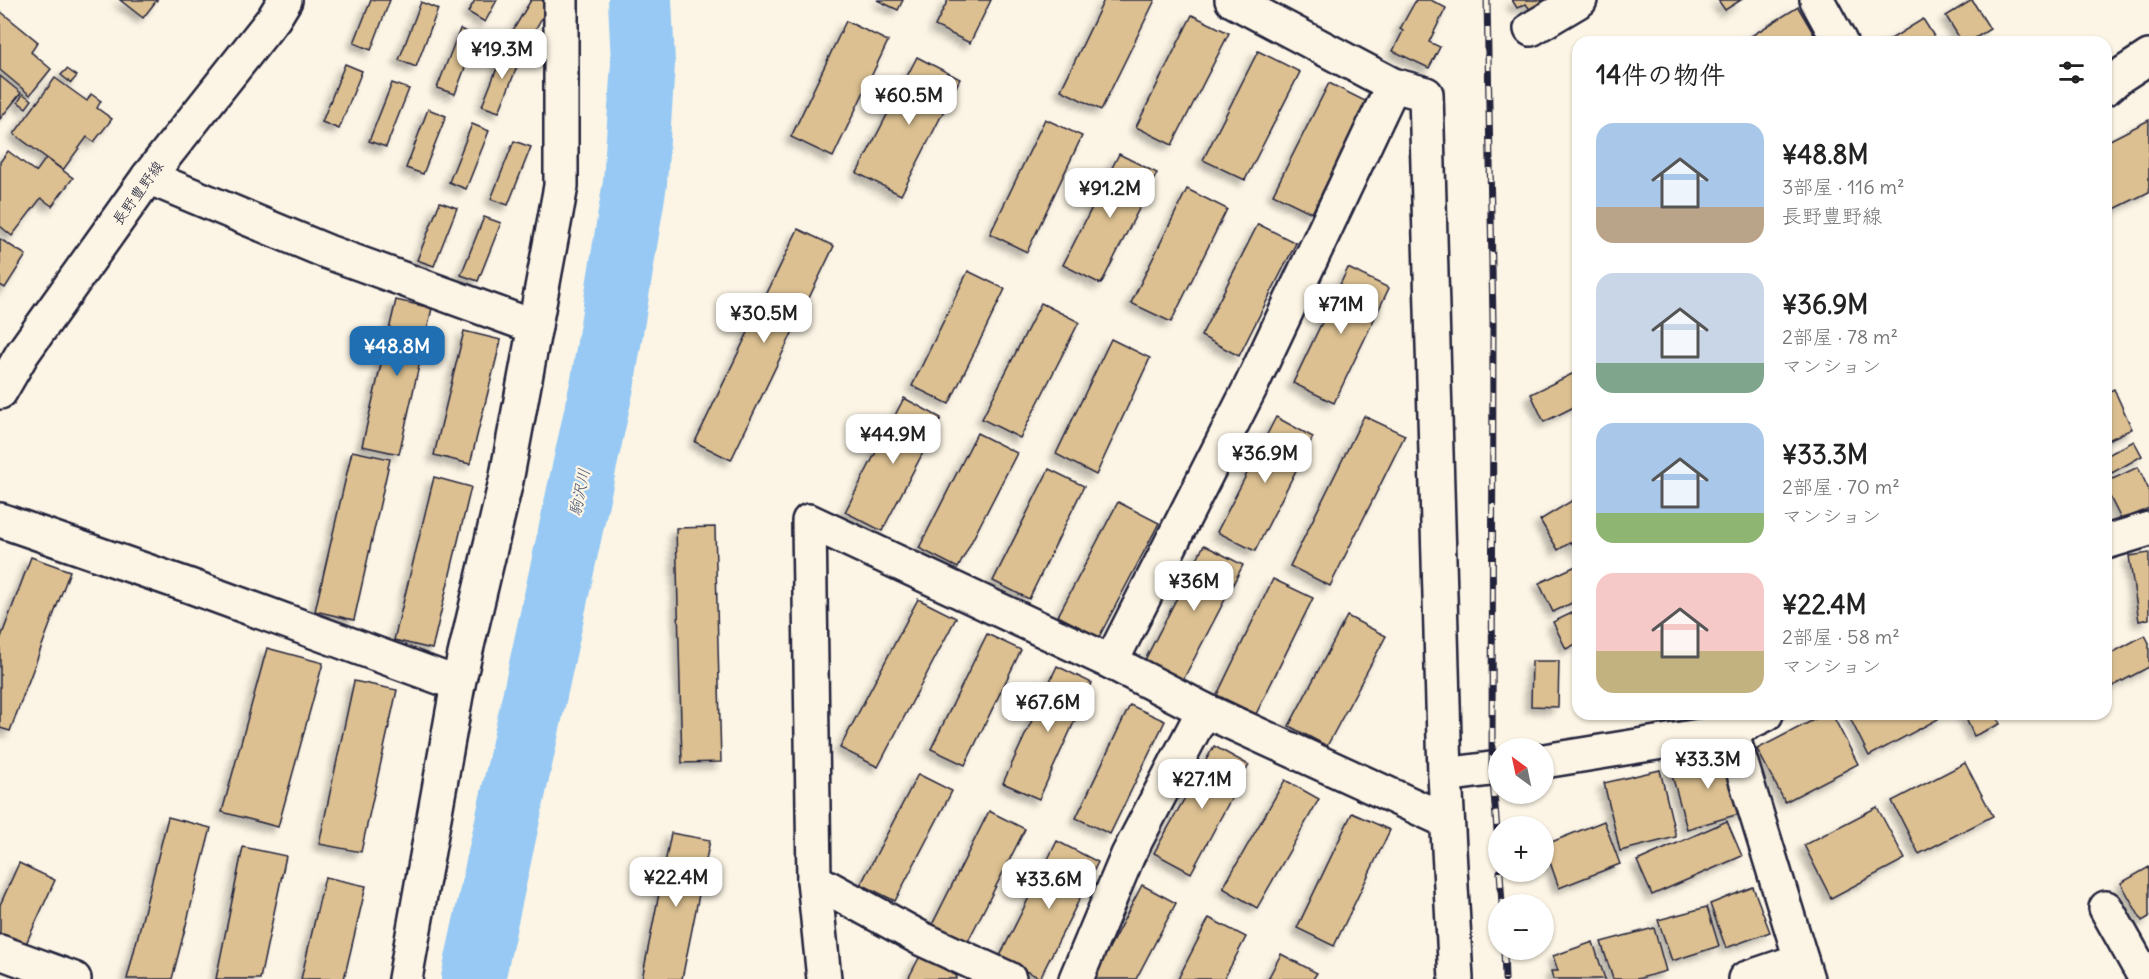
<!DOCTYPE html>
<html lang="ja">
<meta charset="utf-8">
<style>
body{margin:0;font-family:Delius,"Klee One",sans-serif;background:#f6f6f6;color:#222;height:100vh;display:flex;flex-direction:column;font-size:22px;white-space:nowrap}
*{box-sizing:border-box;margin:0}
p{font-size:20px;color:#767676}
.icon{flex:none;width:33px;height:33px;fill:none;stroke:currentColor;stroke-width:2;stroke-linecap:round;stroke-linejoin:round}
.map{position:relative;flex:1;overflow:hidden}
.drawer{position:absolute;left:1572px;top:36px;width:540px;height:684px;display:flex;flex-direction:column;background:#fff;border-radius:18px;box-shadow:0 2px 4px #0004}
.drawer>*{flex:none}
.needle{width:39px;rotate:327deg}
.tools{position:absolute;left:1488px;top:738px;display:grid;gap:12px}
.tools a{display:grid;place-items:center;width:66px;height:66px;border-radius:50%;background:#fff;box-shadow:0 2px 4px #0004;font-size:30px}
.price{position:absolute;translate:-50% -51px;padding:0 14px;border-radius:12px;background:#fff;color:#222;font-size:20px;line-height:39px;filter:drop-shadow(0 2px 3px #0008)}
.price::after{content:'';position:absolute;left:50%;top:36px;width:18px;height:14px;margin-left:-9px;background:inherit;clip-path:polygon(0 0,100% 0,50% 100%)}
.price.current{background:#1f6fb2;color:#fff}
ul{padding:0;list-style:none}
li{display:flex;align-items:center;gap:18px;height:150px;padding:0 24px}
li span{display:grid;place-items:center;flex:none;width:168px;height:120px;border-radius:18px;color:#555}
li>.icon{margin-inline-start:auto}
span .icon{width:72px;height:72px;fill:#fffc;stroke-width:1}
li b{font-size:26px}
h2{display:flex;justify-content:space-between;align-items:center;height:72px;padding:0 24px;font-size:26px}
.map>svg:first-child{display:block}
</style>
<div class="map">
<svg width="2149" height="979" viewBox="0 0 2149 979">
<defs>
<filter id="shadow"><feDropShadow dx="-5.5" dy="5.5" stdDeviation="3" flood-color="#0004"/></filter>
</defs>
<rect width="100%" height="100%" fill="#fcf5e5"/>
<filter id="ink" filterUnits="userSpaceOnUse"><feTurbulence type="fractalNoise" baseFrequency=".0167" numOctaves="2"/><feDisplacementMap in="SourceGraphic" scale="12" xChannelSelector="R" yChannelSelector="G"/><feConvolveMatrix kernelMatrix="1 2 1 2 8 2 1 2 1" color-interpolation-filters="sRGB"/></filter>
<g filter="url(#ink)">
<g fill="none" stroke-linecap="round" stroke-linejoin="round">
<path stroke="#97c9f4" stroke-width="64" d="M 473,979 L 603,381 L 635,183 L 643,64 L 640,0"/>
</g>
<g fill="#dcc091" stroke="#22223b" stroke-width="1.5" filter="url(#shadow)">
<path d="M 120,0 L 157,0 L 143,18 Z"/>
<path d="M 371,0 L 390,0 L 371,50 L 354,43 Z"/>
<path d="M 475,0 L 497,0 L 485,22 L 468,12 Z"/>
<path d="M 531,0 L 552,0 L 523,51 L 506,42 Z"/>
<path d="M 877,0 L 903,0 L 898,10 Z"/>
<path d="M 948,0 L 991,0 L 970,43 L 935,26 Z"/>
<path d="M 1104,0 L 1155,0 L 1101,110 L 1061,90 Z"/>
<path d="M 1416,0 L 1431,0 L 1446,8 L 1429,42 L 1440,47 L 1429,68 L 1393,51 L 1403,31 L 1400,29 Z"/>
<path d="M 1512,0 L 1549,0 L 1531,11 L 1526,4 L 1517,8 Z"/>
<path d="M 1718,0 L 1741,0 L 1725,10 Z"/>
<path d="M 1972,0 L 1990,29 L 1969,42 L 1962,42 L 1946,16 Z"/>
<path d="M 421,2 L 438,9 L 416,67 L 399,60 Z"/>
<path d="M 1798,7 L 1815,36 L 1806,42 L 1755,42 L 1751,36 Z"/>
<path d="M 0,11 L 38,42 L 31,52 L 51,69 L 30,95 L 0,70 Z"/>
<path d="M 1192,15 L 1229,33 L 1172,145 L 1136,127 Z"/>
<path d="M 1923,19 L 1937,41 L 1935,42 L 1886,42 Z"/>
<path d="M 846,21 L 888,41 L 833,157 L 791,137 Z"/>
<path d="M 460,29 L 477,36 L 455,94 L 437,88 Z"/>
<path d="M 505,48 L 522,54 L 499,112 L 482,106 Z"/>
<path d="M 1258,51 L 1300,72 L 1245,180 L 1203,160 Z"/>
<path d="M 917,57 L 960,79 L 901,195 L 857,173 Z"/>
<path d="M 345,64 L 362,71 L 339,129 L 322,122 Z"/>
<path d="M 67,69 L 77,76 L 71,83 L 61,75 Z"/>
<path d="M 0,76 L 21,93 L 0,119 Z"/>
<path d="M 55,78 L 87,101 L 91,94 L 101,101 L 97,108 L 112,119 L 94,142 L 87,137 L 63,170 L 14,134 Z"/>
<path d="M 392,83 L 409,89 L 386,147 L 369,141 Z"/>
<path d="M 1329,83 L 1367,102 L 1312,213 L 1273,194 Z"/>
<path d="M 23,94 L 32,100 L 26,108 L 18,102 Z"/>
<path d="M 428,109 L 446,116 L 423,174 L 406,168 Z"/>
<path d="M 1045,119 L 1082,136 L 1027,252 L 990,234 Z"/>
<path d="M 2149,120 L 2149,192 L 2106,213 L 2106,142 Z"/>
<path d="M 472,124 L 489,131 L 466,189 L 449,182 Z"/>
<path d="M 514,141 L 531,147 L 508,205 L 491,199 Z"/>
<path d="M 8,151 L 36,172 L 46,158 L 73,178 L 52,206 L 41,198 L 12,236 L 0,226 L 0,162 Z"/>
<path d="M 1119,154 L 1157,173 L 1101,284 L 1063,265 Z"/>
<path d="M 1187,189 L 1227,209 L 1171,322 L 1131,303 Z"/>
<path d="M 440,202 L 457,208 L 434,266 L 417,260 Z"/>
<path d="M 484,217 L 501,223 L 478,281 L 461,275 Z"/>
<path d="M 1258,224 L 1296,243 L 1239,356 L 1201,336 Z"/>
<path d="M 798,229 L 834,246 L 731,460 L 695,442 Z"/>
<path d="M 0,239 L 26,255 L 5,288 L 0,285 Z"/>
<path d="M 1348,268 L 1389,288 L 1334,403 L 1293,383 Z"/>
<path d="M 968,271 L 1005,289 L 949,404 L 912,386 Z"/>
<path d="M 396,300 L 432,308 L 399,454 L 362,446 Z"/>
<path d="M 1041,303 L 1079,322 L 1020,438 L 982,419 Z"/>
<path d="M 464,331 L 501,340 L 470,464 L 434,455 Z"/>
<path d="M 1111,339 L 1150,358 L 1096,475 L 1056,454 Z"/>
<path d="M 1578,371 L 1578,405 L 1544,422 L 1531,394 Z"/>
<path d="M 2114,389 L 2132,429 L 2106,441 L 2106,393 Z"/>
<path d="M 904,398 L 941,418 L 882,531 L 845,512 Z"/>
<path d="M 1364,416 L 1405,435 L 1330,586 L 1290,566 Z"/>
<path d="M 1276,417 L 1313,437 L 1255,551 L 1217,532 Z"/>
<path d="M 977,433 L 1017,453 L 958,568 L 919,548 Z"/>
<path d="M 2134,441 L 2142,456 L 2112,473 L 2106,462 L 2106,456 Z"/>
<path d="M 352,451 L 390,459 L 354,620 L 315,611 Z"/>
<path d="M 2138,467 L 2149,490 L 2149,508 L 2122,521 L 2106,489 L 2106,482 Z"/>
<path d="M 1049,469 L 1084,486 L 1029,599 L 993,581 Z"/>
<path d="M 434,477 L 471,487 L 432,649 L 394,640 Z"/>
<path d="M 1578,497 L 1578,552 L 1571,542 L 1558,550 L 1540,520 Z"/>
<path d="M 1118,502 L 1159,523 L 1099,637 L 1058,616 Z"/>
<path d="M 715,527 L 721,762 L 682,763 L 676,528 Z"/>
<path d="M 1204,545 L 1243,565 L 1183,680 L 1145,660 Z"/>
<path d="M 2149,553 L 2149,619 L 2139,621 L 2129,556 Z"/>
<path d="M 31,557 L 70,571 L 10,731 L 0,728 L 0,640 Z"/>
<path d="M 1578,565 L 1578,600 L 1553,612 L 1539,583 Z"/>
<path d="M 1273,579 L 1313,598 L 1256,714 L 1217,695 Z"/>
<path d="M 918,599 L 956,618 L 878,767 L 840,748 Z"/>
<path d="M 1578,610 L 1578,643 L 1566,649 L 1553,622 Z"/>
<path d="M 1347,616 L 1386,636 L 1327,746 L 1289,726 Z"/>
<path d="M 987,634 L 1021,650 L 965,765 L 931,749 Z"/>
<path d="M 2145,635 L 2149,643 L 2149,667 L 2113,686 L 2106,672 L 2106,656 Z"/>
<path d="M 267,648 L 323,663 L 278,827 L 222,812 Z"/>
<path d="M 1532,661 L 1559,661 L 1558,707 L 1531,706 Z"/>
<path d="M 1057,666 L 1092,683 L 1039,799 L 1003,783 Z"/>
<path d="M 354,681 L 397,690 L 361,852 L 319,844 Z"/>
<path d="M 1130,705 L 1165,721 L 1110,834 L 1076,818 Z"/>
<path d="M 1825,714 L 1832,714 L 1858,764 L 1785,802 L 1757,749 Z"/>
<path d="M 1848,714 L 1941,714 L 1942,717 L 1869,756 Z"/>
<path d="M 1964,714 L 1996,714 L 2000,724 L 1974,736 Z"/>
<path d="M 1214,746 L 1249,765 L 1191,873 L 1154,853 Z"/>
<path d="M 1729,751 L 1746,812 L 1687,829 L 1670,768 Z"/>
<path d="M 1965,763 L 1993,816 L 1919,854 L 1892,801 Z"/>
<path d="M 1660,770 L 1676,837 L 1620,851 L 1604,783 Z"/>
<path d="M 918,774 L 952,791 L 895,901 L 861,884 Z"/>
<path d="M 1285,780 L 1319,799 L 1257,908 L 1223,888 Z"/>
<path d="M 1877,807 L 1905,859 L 1831,898 L 1804,845 Z"/>
<path d="M 989,811 L 1025,829 L 967,943 L 932,925 Z"/>
<path d="M 1352,813 L 1390,830 L 1334,946 L 1297,928 Z"/>
<path d="M 168,817 L 211,828 L 172,979 L 127,979 Z"/>
<path d="M 1604,821 L 1620,864 L 1559,888 L 1544,845 Z"/>
<path d="M 1727,821 L 1742,856 L 1652,895 L 1637,861 Z"/>
<path d="M 671,833 L 710,840 L 682,979 L 642,979 Z"/>
<path d="M 1057,841 L 1098,862 L 1040,978 L 999,958 Z"/>
<path d="M 243,847 L 286,856 L 260,979 L 216,979 Z"/>
<path d="M 19,863 L 55,880 L 24,948 L 0,938 L 0,905 Z"/>
<path d="M 2149,867 L 2149,917 L 2142,921 L 2121,883 Z"/>
<path d="M 325,877 L 366,886 L 344,979 L 301,979 Z"/>
<path d="M 1142,885 L 1176,903 L 1136,979 L 1093,979 Z"/>
<path d="M 1753,887 L 1770,932 L 1726,948 L 1710,904 Z"/>
<path d="M 1707,907 L 1719,946 L 1672,961 L 1658,920 Z"/>
<path d="M 1209,918 L 1246,937 L 1224,979 L 1178,979 Z"/>
<path d="M 1654,928 L 1666,971 L 1637,979 L 1613,979 L 1601,942 Z"/>
<path d="M 1593,942 L 1605,979 L 1553,979 L 1551,971 L 1558,971 L 1553,956 Z"/>
<path d="M 1281,954 L 1317,973 L 1313,979 L 1268,979 Z"/>
<path d="M 920,956 L 957,976 L 956,979 L 908,979 Z"/>
</g>
<g fill="none" stroke-linecap="round" stroke-linejoin="round">
<g stroke="#22223b" stroke-width="38">
<g id="street">
<path d="M 1232,0 L 1393,85 L 1426,94 L 1445,775 L 1456,979"/>
<path d="M 1817,0 L 1840,42"/>
<path d="M 1531,29 L 1580,0"/>
<path d="M 2106,88 L 2120,76 L 2149,57"/>
<path d="M 148,177 L 328,252 L 535,327"/>
<path d="M 0,520 L 190,586 L 458,684"/>
<path d="M 2106,542 L 2149,529"/>
<path d="M 1111,662 L 1251,386 L 1393,85"/>
<path d="M 1723,714 L 1731,731 L 1807,979"/>
<path d="M 1544,761 L 1731,731 L 1766,714"/>
<path d="M 1445,775 L 1498,768"/>
<path d="M 814,880 L 922,939 L 1009,979"/>
<path d="M 2106,908 L 2146,979"/>
<path d="M 0,952 L 74,979"/>
<path d="M 405,979 L 458,684 L 506,481 L 561,186 L 561,0"/>
<path d="M 824,979 L 814,880 L 809,521 L 1111,662 L 1204,710 L 1447,821"/>
<path d="M 1076,979 L 1128,855 L 1204,710"/>
<path d="M 1745,979 L 1801,960"/>
</g>
</g>
<g stroke="#22223b" stroke-width="38">
<path id="secondary" d="M 0,392 L 22,354 L 148,177 L 274,18 L 285,0"/>
</g>
<use href="#street" stroke="#fcf5e5" stroke-width="33"/>
<use href="#secondary" stroke="#fcf5e5" stroke-width="33"/>
<g stroke="#22223b" stroke-width="7">
<g id="rail">
<path d="M 1487,0 L 1493,321 L 1492,769 L 1498,843"/>
<path d="M 1500,872 L 1502,904"/>
<path d="M 1504,950 L 1505,979"/>
</g>
</g>
<use href="#rail" stroke="#fcf5e5" stroke-width="4.5" stroke-dasharray="14" stroke-linecap="butt"/>
</g>
</g>
<g text-anchor="middle" stroke-width="4.5" stroke-linejoin="round" paint-order="stroke">
<g font-size="15" fill="#22223b" stroke="#fcf5e5">
<text transform="translate(138 193) rotate(-54)" y="5">長野豊野線</text>
</g>
<g font-size="16" font-style="italic" fill="#455472" stroke="#fcf5e5">
<text transform="translate(579 492) rotate(-78)" y="6">駒沢川</text>
</g>
</g>
</svg>
<div class="tools">
<a><svg class="needle" viewBox="-14 -14 28 28"><path d="M0-13l5 13h-10z" fill="#e53935"/><path d="M0 13l5-13h-10z" fill="#767676"/></svg></a>
<a>+</a>
<a>−</a>
</div>
<b class="price" style="left:502px;top:80px">¥19.3M</b>
<b class="price" style="left:909px;top:126px">¥60.5M</b>
<b class="price" style="left:1110px;top:219px">¥91.2M</b>
<b class="price" style="left:1341px;top:335px">¥71M</b>
<b class="price" style="left:764px;top:344px">¥30.5M</b>
<b class="price current" style="left:397px;top:377px">¥48.8M</b>
<b class="price" style="left:893px;top:465px">¥44.9M</b>
<b class="price" style="left:1265px;top:484px">¥36.9M</b>
<b class="price" style="left:1194px;top:612px">¥36M</b>
<b class="price" style="left:1048px;top:733px">¥67.6M</b>
<b class="price" style="left:1708px;top:790px">¥33.3M</b>
<b class="price" style="left:1202px;top:810px">¥27.1M</b>
<b class="price" style="left:676px;top:908px">¥22.4M</b>
<b class="price" style="left:1049px;top:910px">¥33.6M</b>
<section class="drawer">
<h2>14件の物件<svg class="icon" aria-label="filters" viewBox="0 0 24 24"><path d="M4 7h16M4 17h16"/><circle cx="9" cy="7" r="2"/><circle cx="15" cy="17" r="2"/></svg></h2>
<ul>
<li><span style="background:linear-gradient(#a9c7e8 70%,#b9a48a 0)"><svg class="icon" aria-label="home" viewBox="0 0 24 24"><path d="M3 11l9-7 9 7M6 9v11h12V9"/></svg></span><div><b>¥48.8M</b><p>3部屋 · 116 m²</p><p>長野豊野線</p></div></li>
<li><span style="background:linear-gradient(#c9d6e8 75%,#7fa58c 0)"><svg class="icon" aria-label="home" viewBox="0 0 24 24"><path d="M3 11l9-7 9 7M6 9v11h12V9"/></svg></span><div><b>¥36.9M</b><p>2部屋 · 78 m²</p><p>マンション</p></div></li>
<li><span style="background:linear-gradient(#a9c7e8 75%,#8fb573 0)"><svg class="icon" aria-label="home" viewBox="0 0 24 24"><path d="M3 11l9-7 9 7M6 9v11h12V9"/></svg></span><div><b>¥33.3M</b><p>2部屋 · 70 m²</p><p>マンション</p></div></li>
<li><span style="background:linear-gradient(#f6c9c9 65%,#c2b280 0)"><svg class="icon" aria-label="home" viewBox="0 0 24 24"><path d="M3 11l9-7 9 7M6 9v11h12V9"/></svg></span><div><b>¥22.4M</b><p>2部屋 · 58 m²</p><p>マンション</p></div></li>
</ul>
</section>
</div>
